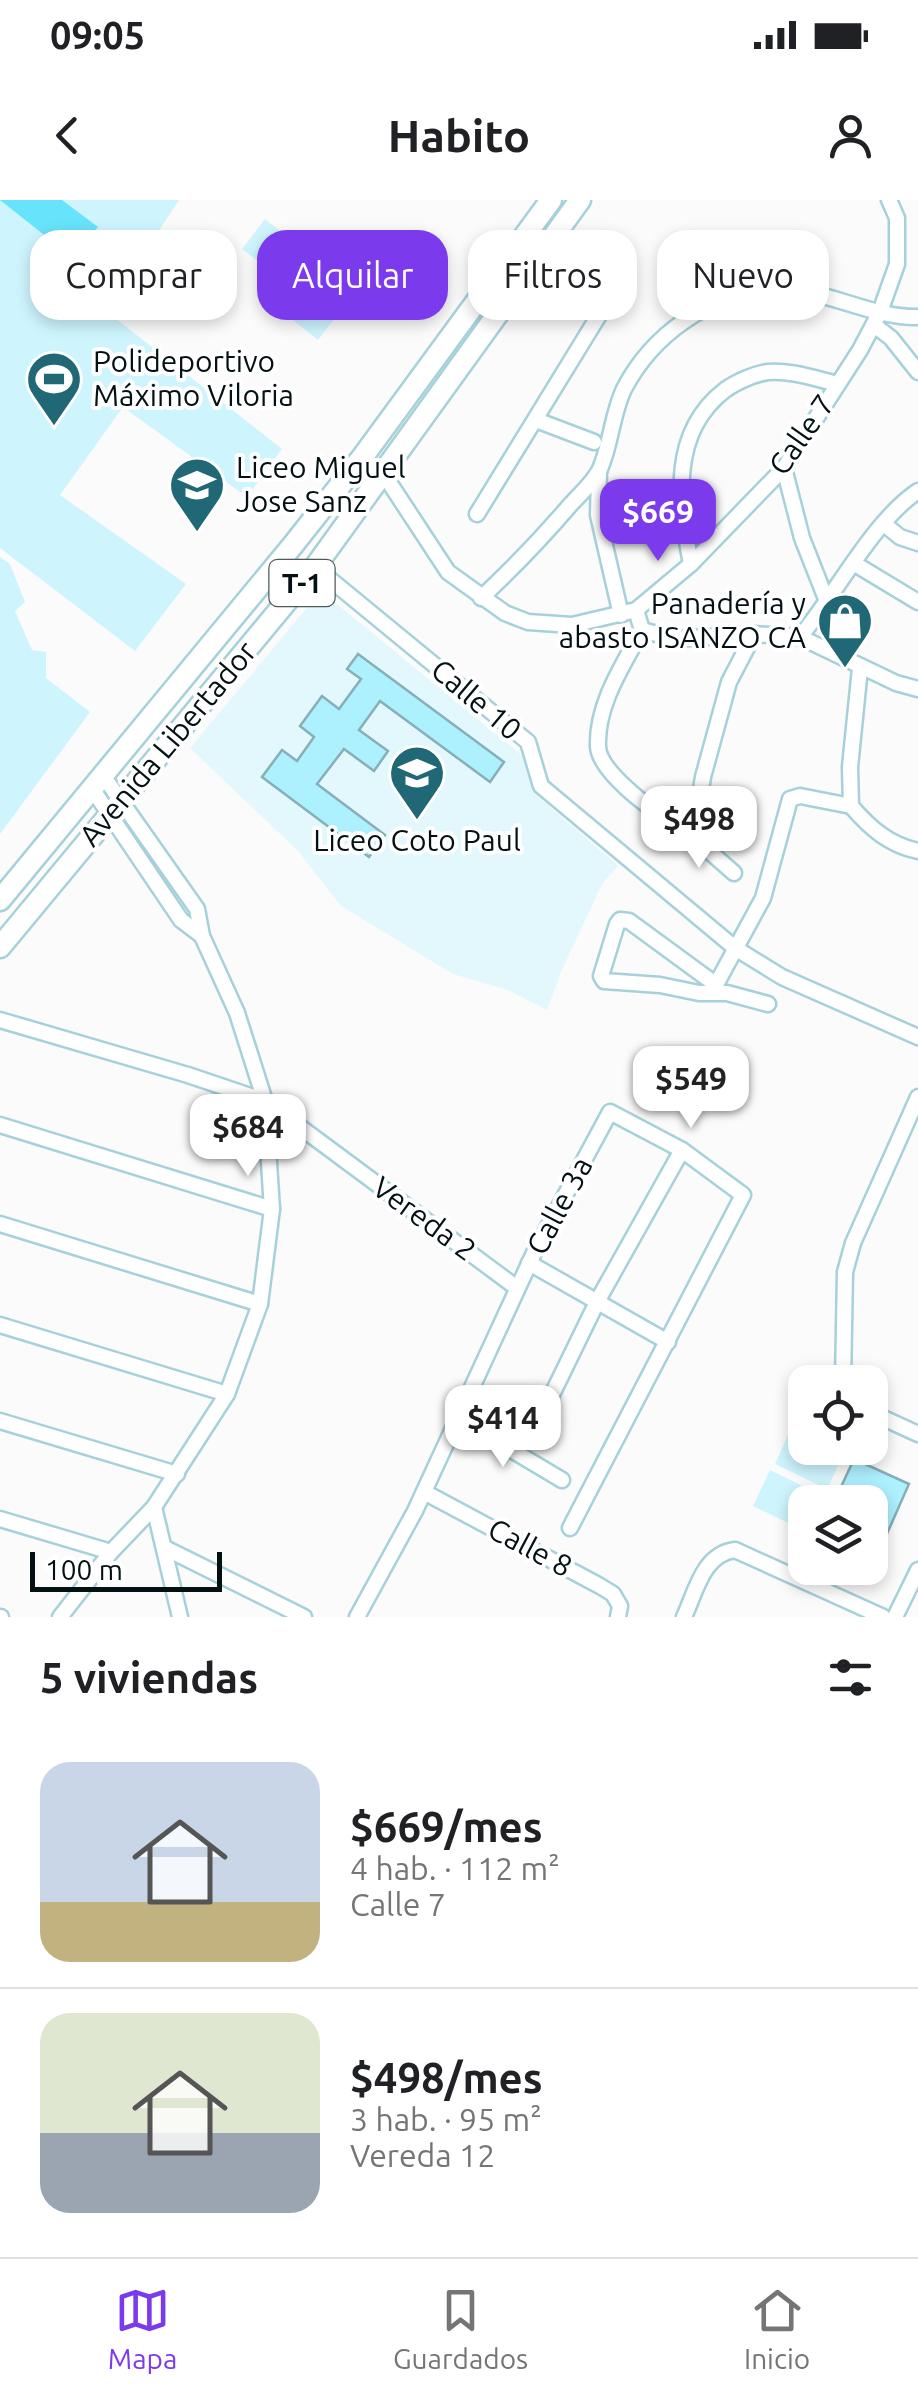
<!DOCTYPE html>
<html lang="es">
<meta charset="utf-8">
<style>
body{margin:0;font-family:Ubuntu,sans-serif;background:#f2f2f2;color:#202124;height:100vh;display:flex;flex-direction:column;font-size:38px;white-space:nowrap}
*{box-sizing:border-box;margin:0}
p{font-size:32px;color:#757577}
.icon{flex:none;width:55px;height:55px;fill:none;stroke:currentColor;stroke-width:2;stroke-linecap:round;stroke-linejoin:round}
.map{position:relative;height:1417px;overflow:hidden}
.details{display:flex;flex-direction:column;background:#fff;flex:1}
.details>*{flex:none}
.guide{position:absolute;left:30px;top:30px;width:860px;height:90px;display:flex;gap:20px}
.buttons{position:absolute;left:788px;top:1165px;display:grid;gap:20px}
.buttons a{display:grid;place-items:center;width:100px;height:100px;border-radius:20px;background:#fff;box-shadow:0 5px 15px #0003;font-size:50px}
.scale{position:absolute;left:30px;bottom:25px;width:192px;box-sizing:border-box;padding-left:10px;border:5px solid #031114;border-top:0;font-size:28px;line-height:35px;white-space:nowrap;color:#031114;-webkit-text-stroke:8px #fff;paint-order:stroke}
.price{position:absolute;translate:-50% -85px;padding:0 22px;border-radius:20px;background:#fff;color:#222;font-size:32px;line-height:65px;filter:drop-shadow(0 2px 5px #0008)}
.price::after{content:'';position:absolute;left:50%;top:60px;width:30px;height:22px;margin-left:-15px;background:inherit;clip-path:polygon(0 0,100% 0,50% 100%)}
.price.active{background:#7c3aed;color:#fff}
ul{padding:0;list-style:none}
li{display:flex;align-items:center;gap:30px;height:250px;padding:0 40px}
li+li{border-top:2px solid #e0e0e0}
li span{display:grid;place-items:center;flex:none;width:280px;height:200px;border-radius:30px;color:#555}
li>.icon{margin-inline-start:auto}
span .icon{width:120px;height:120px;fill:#fffc;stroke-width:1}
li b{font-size:42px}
h2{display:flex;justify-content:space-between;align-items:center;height:120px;padding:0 40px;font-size:42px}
.chip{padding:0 35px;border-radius:30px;background:#fff;box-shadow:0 5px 15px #0003;font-size:35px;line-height:90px}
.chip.active{background:#7c3aed;color:#fff}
.status{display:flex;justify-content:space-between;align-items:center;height:70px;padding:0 50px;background:#fff;direction:ltr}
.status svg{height:28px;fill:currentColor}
header{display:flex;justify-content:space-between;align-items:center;height:130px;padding:0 40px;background:#fff;font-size:45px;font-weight:700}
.dock{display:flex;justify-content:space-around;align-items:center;height:140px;border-top:2px solid #e0e0e0;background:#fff;font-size:28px;color:#757577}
.dock a{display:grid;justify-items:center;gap:5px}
.dock .active{color:#7c3aed}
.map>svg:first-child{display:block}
</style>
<div class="status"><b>09:05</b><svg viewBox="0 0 49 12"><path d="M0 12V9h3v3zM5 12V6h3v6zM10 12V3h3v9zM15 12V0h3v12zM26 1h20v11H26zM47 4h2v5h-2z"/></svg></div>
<header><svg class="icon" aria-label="back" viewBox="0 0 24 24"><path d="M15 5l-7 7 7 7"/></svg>Habito<svg class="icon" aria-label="person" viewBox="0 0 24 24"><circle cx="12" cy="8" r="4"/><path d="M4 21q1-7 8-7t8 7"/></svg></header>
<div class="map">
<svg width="918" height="1417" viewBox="0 0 918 1417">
<rect width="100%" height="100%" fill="#fbfbfb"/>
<path fill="#e3f8fc" d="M 321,391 L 523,556 L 534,593 L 618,666 L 602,684 L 562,770 L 547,810 L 508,790 L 453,774 L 341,706 L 298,651 L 190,548 Z"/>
<g fill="#cef5fe">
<path d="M 0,0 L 179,0 L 106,111 L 282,249 L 247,297 L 123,207 L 60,295 L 186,384 L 135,451 L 0,348 Z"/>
<path d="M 265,19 L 308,53 L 295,72 L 342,109 L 318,140 L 271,103 L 286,83 L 242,49 Z"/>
<path d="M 0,357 L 10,364 L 25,402 L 15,411 L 32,450 L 46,452 L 46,478 L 90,512 L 0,634 Z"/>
<path d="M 791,1228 L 805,1235 L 805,1248 L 832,1248 L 844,1253 L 827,1289 L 775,1264 Z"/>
<path d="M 770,1270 L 823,1296 L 820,1302 L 805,1302 L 805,1331 L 753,1306 Z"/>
</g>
<path fill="#67e3fb" d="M 0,0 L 62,0 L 98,27 L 72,57 Z"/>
<g fill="#adf0fe" stroke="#86afb8" stroke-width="2.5">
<path d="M 358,454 L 504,562 L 490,582 L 380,501 L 359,530 L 388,551 L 374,571 L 344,549 L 317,584 L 385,635 L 369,657 L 262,577 L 282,550 L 297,561 L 314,537 L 300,526 L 322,496 L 339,509 L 361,479 L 347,469 Z"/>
<path d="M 854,1259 L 909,1284 L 870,1372 L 870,1302 L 834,1302 Z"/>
</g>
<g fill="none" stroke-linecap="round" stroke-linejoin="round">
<g stroke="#a7d1da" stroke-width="19">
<g id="street">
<path d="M 874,125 L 891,138 L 918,172"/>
<path d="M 536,220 L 594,242"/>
<path d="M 784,268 L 802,338 L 828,404"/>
<path d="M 599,272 L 598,315 L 621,415"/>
<path d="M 383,273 L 448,372 L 505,413 L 528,422 L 572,425 L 636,410 L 691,364 L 784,268 L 860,150 L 880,112 L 897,64 L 897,18 L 889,0"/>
<path d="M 477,314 L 604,107 L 600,100 L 540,57"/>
<path d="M 884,324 L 900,337 L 918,343"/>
<path d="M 691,364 C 679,302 669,233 725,190 C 736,182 754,174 768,172 C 791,170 816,179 838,184"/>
<path d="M 855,364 L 918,402"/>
<path d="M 315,367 L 528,542 L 541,586 L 735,748 L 782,777 L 918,837"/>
<path d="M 481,398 C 513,368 542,338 571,304 C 580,294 594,282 600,269 C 611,244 612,214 624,189 C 652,135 708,95 769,90 C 821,85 867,118 918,117"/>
<path d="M 636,410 L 642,430 L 675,439 L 754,434 L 800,437 L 896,483 L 918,489"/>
<path d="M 642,430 C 623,465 596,505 598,547 C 600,576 668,622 693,637 L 703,577 L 729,482 L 754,434"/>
<path d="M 800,437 C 836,394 873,321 918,291"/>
<path d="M 860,468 L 850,567 L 851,606 C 870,628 889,645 918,651"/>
<path d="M 93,590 L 181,720 L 202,736"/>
<path d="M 693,637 L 734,673"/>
<path d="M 715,784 L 629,721 L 620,720 L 617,724 L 601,776 L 604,781 L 660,785 L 699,793 L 727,793 L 768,804"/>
<path d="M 712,792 L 763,698 L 790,599 L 800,596 L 851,606"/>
<path d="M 0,820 L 188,875 L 265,901 L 517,1088"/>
<path d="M 0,925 L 272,1009"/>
<path d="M 0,1024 L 260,1104"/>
<path d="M 529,1063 L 668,1142"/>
<path d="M 0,1125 L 227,1194"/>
<path d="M 843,1182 L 845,1072 L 853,1043 L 918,897"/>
<path d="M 870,1212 L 918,1234"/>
<path d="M 543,1213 L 598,1100 L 682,950"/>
<path d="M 456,1217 L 562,1280"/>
<path d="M 0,1221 L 177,1274"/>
<path d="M 424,1292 L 600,1386 L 613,1394 L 620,1406 L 618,1417"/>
<path d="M 154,1307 L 180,1417"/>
<path d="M 0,1319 L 111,1352"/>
<path d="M 165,1348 L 304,1417"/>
<path d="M 0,1417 L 1,1417"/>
<path d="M 60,1417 L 111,1352 L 154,1307 L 227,1194 L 260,1104 L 272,1009 L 265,901 L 237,813 L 202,736 L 197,709 L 104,577"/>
<path d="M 357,1417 L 415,1311 L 534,1053 L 610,912 L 682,950 L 743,995 L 570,1328"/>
<path d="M 684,1417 C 696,1391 703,1354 735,1350 L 883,1417"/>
<path d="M 895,1417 L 918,1370"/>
</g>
</g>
<g stroke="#a7d1da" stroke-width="25">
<g id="primary">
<path d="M 0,700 L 293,345 L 364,255 L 551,0"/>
<path d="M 0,747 L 315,367 L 580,0"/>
</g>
</g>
<use href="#street" stroke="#fff" stroke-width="14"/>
<use href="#primary" stroke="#fff" stroke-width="20"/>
</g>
<defs>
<g id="stadium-pin" transform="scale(2.875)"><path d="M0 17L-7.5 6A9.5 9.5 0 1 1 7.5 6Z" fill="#216876" stroke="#fff"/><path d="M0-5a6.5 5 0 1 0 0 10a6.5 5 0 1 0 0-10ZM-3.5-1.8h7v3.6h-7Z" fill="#fff"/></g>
<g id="school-pin" transform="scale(2.875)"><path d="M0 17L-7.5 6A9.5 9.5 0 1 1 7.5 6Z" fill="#216876" stroke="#fff"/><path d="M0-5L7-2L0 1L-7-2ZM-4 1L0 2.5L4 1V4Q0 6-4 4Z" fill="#fff"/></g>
<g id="shop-pin" transform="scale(2.875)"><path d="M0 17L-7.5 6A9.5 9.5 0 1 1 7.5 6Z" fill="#216876" stroke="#fff"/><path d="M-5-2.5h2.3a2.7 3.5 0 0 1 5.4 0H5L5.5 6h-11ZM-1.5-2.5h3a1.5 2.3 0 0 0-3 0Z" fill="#fff"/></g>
</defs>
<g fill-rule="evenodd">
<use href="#stadium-pin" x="54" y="179"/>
<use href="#school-pin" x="197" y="285"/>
<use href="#shop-pin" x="845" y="421"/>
<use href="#school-pin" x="417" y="573"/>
</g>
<g text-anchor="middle" stroke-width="8" stroke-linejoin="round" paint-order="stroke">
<rect fill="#fff" stroke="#4f585a" stroke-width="2.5" x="269.5" y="360" width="65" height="46" rx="8"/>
<g font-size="28" font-weight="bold" fill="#031114">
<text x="302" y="393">T-1</text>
</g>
<g font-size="30" fill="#031114" stroke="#fff" text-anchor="start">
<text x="93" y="172">Polideportivo<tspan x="93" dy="34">Máximo Viloria</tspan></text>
<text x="236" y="278">Liceo Miguel<tspan x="236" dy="34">Jose Sanz</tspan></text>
<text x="806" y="414" text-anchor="end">Panadería y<tspan x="806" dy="34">abasto ISANZO CA</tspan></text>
<text x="417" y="651" text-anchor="middle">Liceo Coto Paul</text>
</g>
<g font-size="30" fill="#031114" stroke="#fff">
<text transform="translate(802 235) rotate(-55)" y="10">Calle 7</text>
<text transform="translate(476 500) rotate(40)" y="10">Calle 10</text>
<text transform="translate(168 544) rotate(-50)" y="10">Avenida Libertador</text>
<text transform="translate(560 1006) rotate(-62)" y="10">Calle 3a</text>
<text transform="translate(424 1019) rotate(36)" y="10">Vereda 2</text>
<text transform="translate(530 1348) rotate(28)" y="10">Calle 8</text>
</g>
</g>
</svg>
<div class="buttons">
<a><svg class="icon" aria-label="locate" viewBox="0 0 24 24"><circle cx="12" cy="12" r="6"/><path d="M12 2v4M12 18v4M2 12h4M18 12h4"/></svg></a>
<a><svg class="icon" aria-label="layers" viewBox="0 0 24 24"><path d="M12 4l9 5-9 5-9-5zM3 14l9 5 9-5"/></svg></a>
</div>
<div class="scale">100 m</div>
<b class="price active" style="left:658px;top:364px">$669</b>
<b class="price" style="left:699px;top:671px">$498</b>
<b class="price" style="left:691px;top:931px">$549</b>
<b class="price" style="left:248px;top:979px">$684</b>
<b class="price" style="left:503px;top:1270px">$414</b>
<div class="guide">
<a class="chip">Comprar</a>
<a class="chip active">Alquilar</a>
<a class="chip">Filtros</a>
<a class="chip">Nuevo</a>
</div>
</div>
<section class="details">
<h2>5 viviendas<svg class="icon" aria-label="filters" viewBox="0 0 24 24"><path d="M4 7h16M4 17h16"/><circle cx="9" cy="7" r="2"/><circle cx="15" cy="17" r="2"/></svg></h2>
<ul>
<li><span style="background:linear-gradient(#c9d6e8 70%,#c2b280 0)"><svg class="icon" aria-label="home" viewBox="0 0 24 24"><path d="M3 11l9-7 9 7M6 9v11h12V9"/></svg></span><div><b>$669/mes</b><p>4 hab. · 112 m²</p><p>Calle 7</p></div></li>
<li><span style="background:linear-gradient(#dfe7d0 60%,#9aa5b1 0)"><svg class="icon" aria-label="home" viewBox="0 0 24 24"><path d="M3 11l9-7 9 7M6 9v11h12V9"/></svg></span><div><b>$498/mes</b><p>3 hab. · 95 m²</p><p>Vereda 12</p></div></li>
</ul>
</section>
<nav class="dock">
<a class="active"><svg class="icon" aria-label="map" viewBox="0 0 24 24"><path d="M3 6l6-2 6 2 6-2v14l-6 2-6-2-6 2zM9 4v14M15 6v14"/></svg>Mapa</a>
<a><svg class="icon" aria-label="saved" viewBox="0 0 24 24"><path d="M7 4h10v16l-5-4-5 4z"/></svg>Guardados</a>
<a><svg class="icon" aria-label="home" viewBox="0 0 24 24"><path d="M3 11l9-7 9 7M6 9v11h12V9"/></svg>Inicio</a>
</nav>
